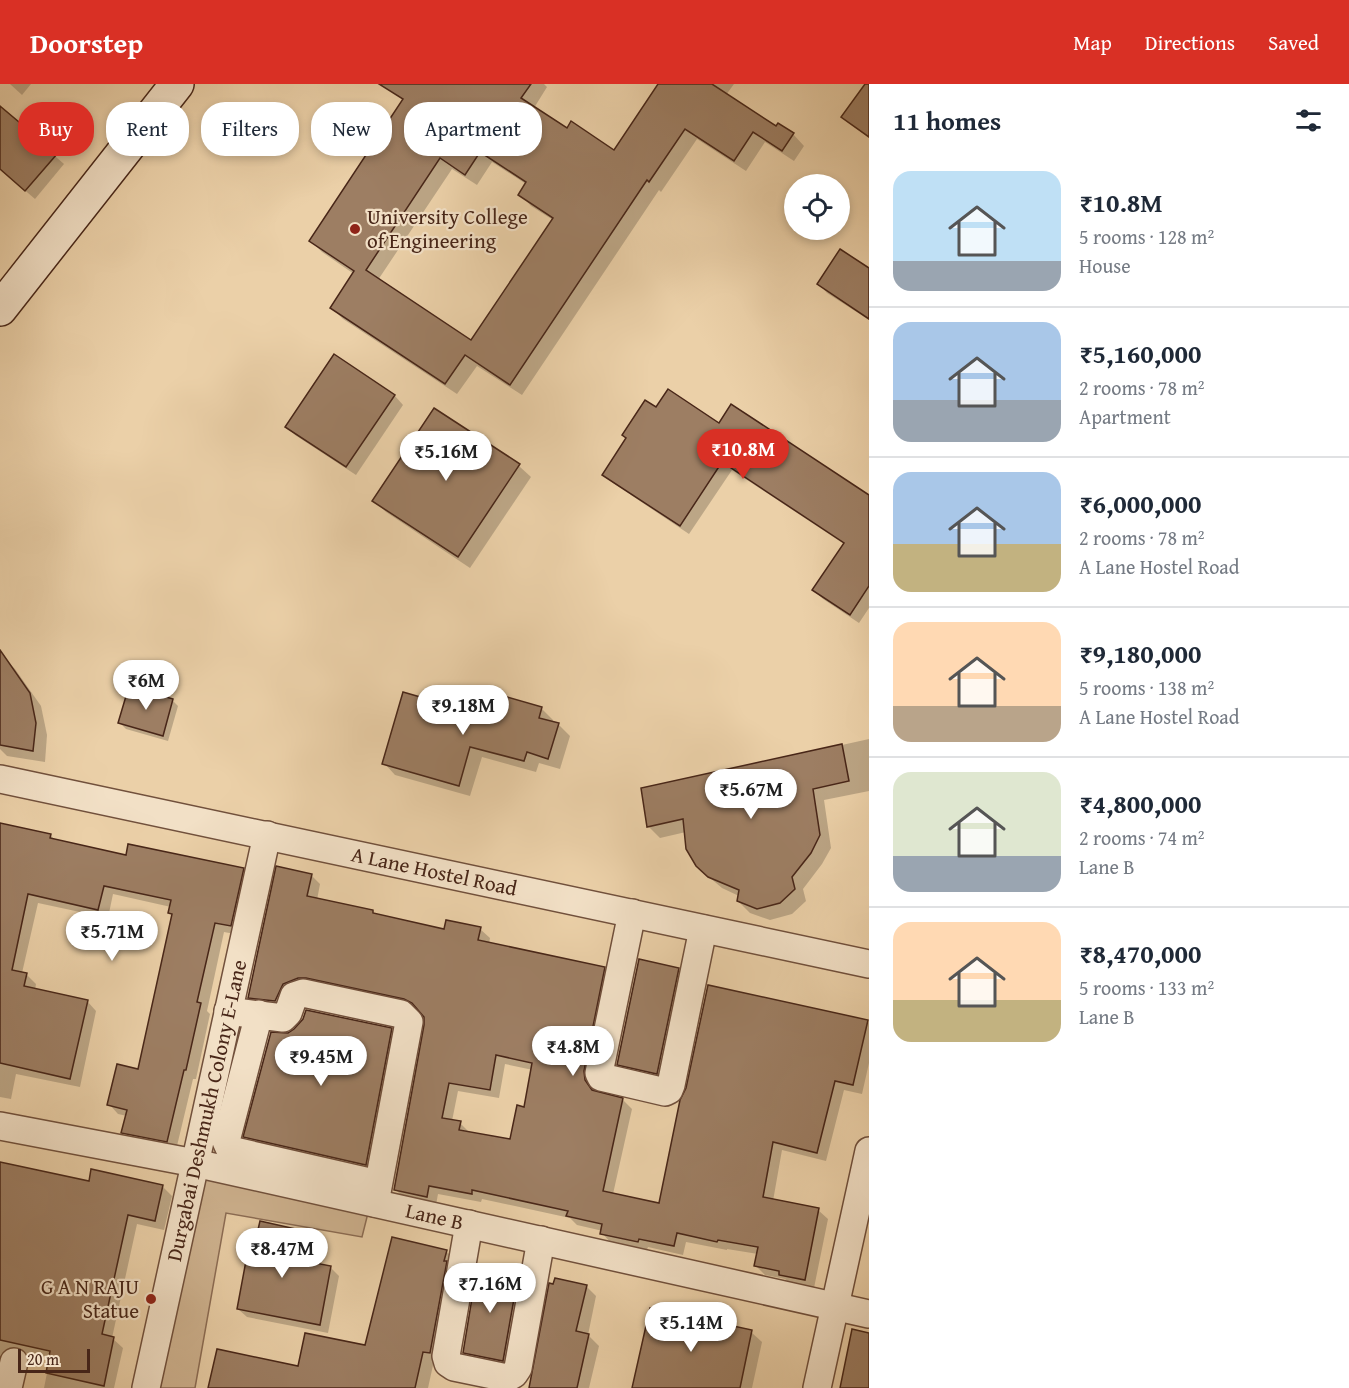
<!DOCTYPE html>
<meta charset="utf-8">
<style>
body{margin:0;font-family:"Gentium Book Plus",serif;background:#f2f2f3;color:#1f2937;height:100vh;display:flex;flex-direction:column;font-size:22px;white-space:nowrap}
*{box-sizing:border-box;margin:0}
p{font-size:20px;color:#747a83}
.icon{flex:none;width:33px;height:33px;fill:none;stroke:currentColor;stroke-width:2;stroke-linecap:round;stroke-linejoin:round}
.map{position:relative;flex:1;overflow:hidden}
.side{display:flex;flex-direction:column;background:#fff;width:480px}
.side>*{flex:none}
.guide{position:absolute;left:18px;top:18px;width:570px;height:54px;display:flex;gap:12px}
.fabs{position:absolute;left:784px;top:90px;display:grid;gap:12px}
.fabs a{display:grid;place-items:center;width:66px;height:66px;border-radius:50%;background:#fff;box-shadow:0 3px 9px #0003;font-size:30px}
.scale{position:absolute;left:18px;bottom:15px;width:72px;box-sizing:border-box;padding-left:6px;border:3px solid #482618;border-top:0;font-size:16px;line-height:21px;white-space:nowrap;color:#482618;-webkit-text-stroke:4px #f2e0c6;paint-order:stroke}
.price{position:absolute;translate:-50% -51px;padding:0 14px;border-radius:21px;background:#fff;color:#222;font-size:20px;line-height:39px;filter:drop-shadow(0 2px 3px #0008)}
.price::after{content:'';position:absolute;left:50%;top:36px;width:18px;height:14px;margin-left:-9px;background:inherit;clip-path:polygon(0 0,100% 0,50% 100%)}
.price.active{background:#d93025;color:#fff}
ul{padding:0;list-style:none}
li{display:flex;align-items:center;gap:18px;height:150px;padding:0 24px}
li+li{border-top:2px solid #e0e1e3}
li span{display:grid;place-items:center;flex:none;width:168px;height:120px;border-radius:18px;color:#555}
li>.icon{margin-inline-start:auto}
span .icon{width:72px;height:72px;fill:#fffc;stroke-width:1}
li b{font-size:26px}
h2{display:flex;justify-content:space-between;align-items:center;height:72px;padding:0 24px;font-size:26px}
.chip{padding:0 21px;border-radius:24px;background:#fff;box-shadow:0 3px 9px #0003;font-size:21px;line-height:54px}
.chip.active{background:#d93025;color:#fff}
header{display:flex;align-items:center;gap:36px;box-sizing:border-box;height:84px;padding:0 30px;background:#d93025;color:#fff}
header strong{font-size:28px}
nav{display:flex;gap:33px;margin-inline-start:auto;font-size:21px}
main{display:flex;flex:1;min-height:0}
.map>svg:first-child{display:block}
</style>
<header>
<strong>Doorstep</strong>
<nav><a>Map</a><a>Directions</a><a>Saved</a></nav>
</header>
<main>
<div class="map">
<svg width="869" height="1304" viewBox="0 0 869 1304">
<rect width="100%" height="100%" fill="#ebd0a8"/>
<filter id="stains"><feTurbulence type="fractalNoise" baseFrequency=".00333" numOctaves="4"/><feColorMatrix values="0 0 0 0 .2 0 0 0 0 .09 0 0 0 0 .02 0 0 0 .5 -.17"/></filter>
<radialGradient id="worn" r=".72"><stop offset=".6" stop-color="#630" stop-opacity="0"/><stop offset="1" stop-color="#630" stop-opacity=".3"/></radialGradient>
<path fill="#cfb390" stroke="#8c6c54" stroke-width="1.5" d="M 200,1093 L 368,1129 L 362,1153 L 226,1129 L 195,1304 L 160,1304 Z"/>
<g fill="#0003" fill-rule="evenodd">
<path d="M 10,0 L 31,0 L 22,11 Z"/>
<path d="M 404,0 L 544,0 L 547,3 L 534,24 L 567,46 L 615,68 L 660,0 L 734,0 L 726,11 L 777,44 L 793,50 L 804,62 L 794,77 L 765,58 L 746,87 L 697,55 L 661,108 L 659,106 L 522,311 L 477,282 L 457,310 L 343,235 L 332,224 L 354,190 L 322,168 L 311,157 L 404,17 L 397,10 ZM 492,78 L 526,100 L 520,110 L 531,122 L 553,136 L 472,258 L 378,196 L 452,85 L 477,101 Z"/>
<path d="M 867,0 L 869,0 L 869,54 L 842,33 Z"/>
<path d="M 0,24 L 64,80 L 35,115 L 0,85 Z"/>
<path d="M 869,186 L 869,236 L 827,209 L 819,200 Z"/>
<path d="M 334,272 L 395,312 L 403,321 L 356,391 L 295,351 L 287,343 Z"/>
<path d="M 656,325 L 719,341 L 869,413 L 869,524 L 859,539 L 823,515 L 814,506 L 844,460 L 732,386 L 689,450 L 613,399 L 604,390 Z"/>
<path d="M 435,326 L 519,382 L 531,393 L 470,484 L 386,428 L 374,417 Z"/>
<path d="M 5,575 L 15,585 L 41,622 L 47,651 L 45,678 L 7,672 L 0,665 L 0,576 Z"/>
<path d="M 173,617 L 178,622 L 168,657 L 126,645 L 120,639 Z"/>
<path d="M 541,624 L 553,636 L 552,639 L 558,640 L 570,652 L 560,685 L 539,679 L 536,688 L 482,673 L 470,712 L 395,691 L 384,679 L 505,626 Z"/>
<path d="M 869,655 L 869,707 L 824,716 L 831,764 L 822,780 L 803,805 L 806,817 L 792,830 L 770,836 L 750,829 L 738,817 L 739,812 L 722,804 L 709,793 L 686,748 L 660,754 L 649,743 L 643,705 Z"/>
<path d="M 0,740 L 50,751 L 56,757 L 127,772 L 243,785 L 252,795 L 240,851 L 224,848 L 207,927 L 210,930 L 196,995 L 193,995 L 176,1066 L 132,1058 L 123,1048 L 127,1032 L 118,1030 L 109,1020 L 139,987 L 173,832 L 169,828 L 171,823 L 113,810 L 108,834 L 38,819 L 22,889 L 26,890 L 36,900 L 35,906 L 87,917 L 96,927 L 80,1003 L 16,990 L 11,1015 L 0,1013 Z"/>
<path d="M 311,791 L 320,800 L 317,816 L 445,847 L 480,845 L 490,854 L 489,860 L 604,885 L 613,894 L 592,997 L 594,1008 L 623,1016 L 632,1025 L 613,1110 L 660,1120 L 867,937 L 869,939 L 869,979 L 862,1010 L 844,1006 L 826,1077 L 782,1066 L 773,1117 L 818,1126 L 828,1135 L 814,1204 L 789,1199 L 785,1195 L 765,1191 L 756,1182 L 758,1170 L 727,1165 L 727,1166 L 686,1158 L 683,1171 L 648,1163 L 647,1166 L 611,1159 L 602,1149 L 603,1147 L 577,1141 L 570,1134 L 482,1115 L 481,1118 L 438,1110 L 436,1121 L 405,1115 L 396,1106 L 426,941 L 425,932 L 415,923 L 317,902 L 285,926 L 258,922 L 249,913 ZM 505,980 L 533,986 L 525,1024 L 511,1057 L 469,1048 L 460,1039 L 452,1037 L 458,1007 L 499,1014 Z"/>
<path d="M 678,886 L 687,894 L 666,998 L 627,989 L 618,980 Z"/>
<path d="M 391,946 L 403,957 L 377,1092 L 257,1064 L 245,1052 Z"/>
<path d="M 0,1084 L 90,1099 L 162,1102 L 172,1112 L 164,1146 L 137,1140 L 112,1254 L 123,1264 L 114,1304 L 44,1304 L 50,1274 L 17,1267 L 0,1304 Z"/>
<path d="M 295,1146 L 303,1155 L 298,1177 L 331,1184 L 339,1192 L 328,1249 L 247,1233 L 238,1225 L 255,1169 Z"/>
<path d="M 446,1167 L 456,1177 L 428,1304 L 210,1304 L 299,1284 L 366,1263 Z"/>
<path d="M 479,1186 L 518,1194 L 527,1203 L 512,1285 L 473,1277 L 464,1268 Z"/>
<path d="M 586,1202 L 596,1212 L 588,1251 L 599,1262 L 589,1304 L 531,1304 Z"/>
<path d="M 751,1248 L 762,1258 L 752,1304 L 634,1304 Z"/>
</g>
<g fill="#9d7e63" stroke="#482618" stroke-width="1.5" fill-rule="evenodd">
<path d="M 379,0 L 531,0 L 521,14 L 567,44 L 571,37 L 614,66 L 658,0 L 712,0 L 776,42 L 778,39 L 794,49 L 782,67 L 753,48 L 734,77 L 685,45 L 649,98 L 647,96 L 510,301 L 465,271 L 445,300 L 330,224 L 354,187 L 309,157 L 403,15 ZM 480,68 L 526,98 L 518,111 L 553,134 L 471,256 L 366,186 L 440,74 L 465,91 Z"/>
<path d="M 865,0 L 869,0 L 869,53 L 841,33 Z"/>
<path d="M 0,22 L 57,70 L 25,107 L 0,85 Z"/>
<path d="M 840,165 L 869,184 L 869,235 L 817,200 Z"/>
<path d="M 334,270 L 395,311 L 346,383 L 285,343 Z"/>
<path d="M 668,305 L 719,339 L 731,320 L 869,411 L 869,502 L 850,531 L 812,506 L 844,459 L 722,378 L 680,442 L 602,391 L 626,354 L 622,351 L 645,316 L 656,323 Z"/>
<path d="M 434,324 L 520,380 L 458,473 L 372,417 Z"/>
<path d="M 0,566 L 30,609 L 36,639 L 33,667 L 0,661 Z"/>
<path d="M 129,602 L 173,615 L 163,652 L 118,639 Z"/>
<path d="M 403,608 L 486,632 L 489,620 L 504,624 L 507,613 L 542,623 L 539,634 L 559,639 L 548,675 L 527,668 L 524,677 L 470,663 L 459,702 L 382,680 Z"/>
<path d="M 842,660 L 849,697 L 813,705 L 820,751 L 811,769 L 792,793 L 795,805 L 780,819 L 757,825 L 737,817 L 739,806 L 708,793 L 696,782 L 686,765 L 683,735 L 647,743 L 641,704 Z"/>
<path d="M 0,739 L 51,750 L 50,754 L 126,771 L 128,760 L 244,784 L 231,842 L 215,839 L 197,918 L 201,919 L 186,986 L 184,986 L 167,1058 L 121,1049 L 127,1026 L 107,1021 L 117,980 L 138,985 L 172,830 L 168,829 L 171,816 L 104,802 L 98,826 L 28,810 L 12,886 L 27,889 L 24,902 L 88,916 L 70,995 L 0,979 Z"/>
<path d="M 276,782 L 312,790 L 307,812 L 373,826 L 373,829 L 444,845 L 446,836 L 481,843 L 478,856 L 605,883 L 584,987 L 585,996 L 592,1006 L 623,1014 L 603,1107 L 659,1119 L 680,1016 L 686,1004 L 708,901 L 868,936 L 853,1001 L 835,997 L 817,1069 L 773,1058 L 763,1113 L 819,1124 L 805,1196 L 779,1191 L 779,1187 L 754,1182 L 758,1163 L 718,1156 L 717,1158 L 677,1149 L 674,1162 L 639,1155 L 638,1158 L 600,1150 L 602,1140 L 566,1132 L 568,1127 L 472,1106 L 472,1110 L 429,1102 L 427,1113 L 394,1106 L 424,941 L 424,933 L 412,919 L 404,915 L 306,894 L 298,894 L 283,900 L 275,917 L 248,914 ZM 496,971 L 532,979 L 524,1023 L 517,1021 L 510,1055 L 459,1046 L 461,1037 L 442,1034 L 449,999 L 490,1006 Z"/>
<path d="M 639,875 L 679,884 L 657,990 L 617,981 Z"/>
<path d="M 306,926 L 392,944 L 366,1081 L 243,1053 L 271,948 L 288,949 L 294,945 L 303,935 Z"/>
<path d="M 0,1078 L 89,1097 L 91,1085 L 163,1101 L 155,1137 L 128,1131 L 102,1250 L 114,1253 L 104,1302 L 46,1289 L 50,1267 L 0,1256 Z"/>
<path d="M 260,1137 L 296,1145 L 289,1174 L 331,1182 L 320,1241 L 237,1225 L 248,1166 L 253,1167 Z"/>
<path d="M 392,1153 L 447,1166 L 444,1177 L 447,1177 L 430,1269 L 423,1268 L 415,1304 L 208,1304 L 217,1265 L 298,1282 L 305,1249 L 365,1261 Z"/>
<path d="M 477,1184 L 518,1192 L 503,1277 L 463,1269 Z"/>
<path d="M 555,1194 L 587,1201 L 576,1247 L 589,1250 L 577,1304 L 529,1304 L 549,1199 L 553,1200 Z"/>
<path d="M 650,1224 L 752,1246 L 740,1304 L 632,1304 Z"/>
<path d="M 852,1245 L 869,1249 L 869,1304 L 840,1304 Z"/>
</g>
<g fill="none" stroke-linecap="round" stroke-linejoin="round">
<g stroke="#71503c" stroke-width="30">
<g id="street">
<path id="s1" d="M 0,695 L 869,880"/>
<path d="M 632,829 L 599,989 L 601,993 L 665,1008 L 669,1006 L 671,1001 L 703,845"/>
<path d="M 228,927 L 283,934 L 288,929 L 294,912 L 303,909 L 401,930 L 409,938 L 375,1119"/>
<path d="M 259,930 L 226,1057 L 230,1066 L 378,1100"/>
<path id="s2" d="M 0,1042 L 195,1079 L 869,1230"/>
<path d="M 469,1140 L 446,1272 L 448,1279 L 454,1283 L 507,1294 L 514,1290 L 518,1284 L 541,1156"/>
<path d="M 8,1304 L 14,1278"/>
<path id="s3" d="M 146,1304 L 267,751"/>
<path d="M 817,1304 L 869,1067"/>
</g>
</g>
<g stroke="#482618" stroke-width="36">
<path id="secondary" d="M 0,225 L 177,0"/>
</g>
<use href="#street" stroke="#f2e0c6" stroke-width="27"/>
<use href="#secondary" stroke="#f2e0c6" stroke-width="33"/>
</g>
<g fill="#8f2418" stroke="#f2e0c6" stroke-width="2">
<circle cx="355" cy="145" r="6"/>
<circle cx="151" cy="1215" r="6"/>
</g>
<g text-anchor="middle" stroke-width="4.5" stroke-linejoin="round" paint-order="stroke">
<g font-size="21" fill="#482618" stroke="#f2e0c6" text-anchor="start">
<text x="367" y="140">University College<tspan x="367" dy="24">of Engineering</tspan></text>
<text x="139" y="1210" text-anchor="end">G A N RAJU<tspan x="139" dy="24">Statue</tspan></text>
</g>
<g font-size="21" fill="#482618" stroke="#f2e0c6">
<text dy="7" stroke="none"><textPath href="#s1" startOffset="444">A Lane Hostel Road</textPath></text>
<text dy="7" stroke="none"><textPath href="#s3" startOffset="284">Durgabai Deshmukh Colony E-Lane</textPath></text>
<text dy="7" stroke="none"><textPath href="#s2" startOffset="444">Lane B</textPath></text>
</g>
</g>
<rect width="100%" height="100%" filter="url(#stains)"/>
<rect width="100%" height="100%" fill="url(#worn)"/>
</svg>
<div class="fabs">
<a><svg class="icon" aria-label="locate" viewBox="0 0 24 24"><circle cx="12" cy="12" r="6"/><path d="M12 2v4M12 18v4M2 12h4M18 12h4"/></svg></a>
</div>
<div class="scale">20 m</div>
<b class="price active" style="left:743px;top:396px">₹10.8M</b>
<b class="price" style="left:446px;top:398px">₹5.16M</b>
<b class="price" style="left:146px;top:627px">₹6M</b>
<b class="price" style="left:463px;top:652px">₹9.18M</b>
<b class="price" style="left:751px;top:736px">₹5.67M</b>
<b class="price" style="left:112px;top:878px">₹5.71M</b>
<b class="price" style="left:573px;top:993px">₹4.8M</b>
<b class="price" style="left:321px;top:1003px">₹9.45M</b>
<b class="price" style="left:282px;top:1195px">₹8.47M</b>
<b class="price" style="left:490px;top:1230px">₹7.16M</b>
<b class="price" style="left:691px;top:1269px">₹5.14M</b>
<div class="guide">
<a class="chip active">Buy</a>
<a class="chip">Rent</a>
<a class="chip">Filters</a>
<a class="chip">New</a>
<a class="chip">Apartment</a>
</div>
</div>
<section class="side">
<h2>11 homes<svg class="icon" aria-label="filters" viewBox="0 0 24 24"><path d="M4 7h16M4 17h16"/><circle cx="9" cy="7" r="2"/><circle cx="15" cy="17" r="2"/></svg></h2>
<ul>
<li><span style="background:linear-gradient(#bfe0f5 75%,#9aa5b1 0)"><svg class="icon" aria-label="home" viewBox="0 0 24 24"><path d="M3 11l9-7 9 7M6 9v11h12V9"/></svg></span><div><b>₹10.8M</b><p>5 rooms · 128 m²</p><p>House</p></div></li>
<li><span style="background:linear-gradient(#a9c7e8 65%,#9aa5b1 0)"><svg class="icon" aria-label="home" viewBox="0 0 24 24"><path d="M3 11l9-7 9 7M6 9v11h12V9"/></svg></span><div><b>₹5,160,000</b><p>2 rooms · 78 m²</p><p>Apartment</p></div></li>
<li><span style="background:linear-gradient(#a9c7e8 60%,#c2b280 0)"><svg class="icon" aria-label="home" viewBox="0 0 24 24"><path d="M3 11l9-7 9 7M6 9v11h12V9"/></svg></span><div><b>₹6,000,000</b><p>2 rooms · 78 m²</p><p>A Lane Hostel Road</p></div></li>
<li><span style="background:linear-gradient(#ffd9b3 70%,#b9a48a 0)"><svg class="icon" aria-label="home" viewBox="0 0 24 24"><path d="M3 11l9-7 9 7M6 9v11h12V9"/></svg></span><div><b>₹9,180,000</b><p>5 rooms · 138 m²</p><p>A Lane Hostel Road</p></div></li>
<li><span style="background:linear-gradient(#dfe7d0 70%,#9aa5b1 0)"><svg class="icon" aria-label="home" viewBox="0 0 24 24"><path d="M3 11l9-7 9 7M6 9v11h12V9"/></svg></span><div><b>₹4,800,000</b><p>2 rooms · 74 m²</p><p>Lane B</p></div></li>
<li><span style="background:linear-gradient(#ffd9b3 65%,#c2b280 0)"><svg class="icon" aria-label="home" viewBox="0 0 24 24"><path d="M3 11l9-7 9 7M6 9v11h12V9"/></svg></span><div><b>₹8,470,000</b><p>5 rooms · 133 m²</p><p>Lane B</p></div></li>
</ul>
</section>
</main>
